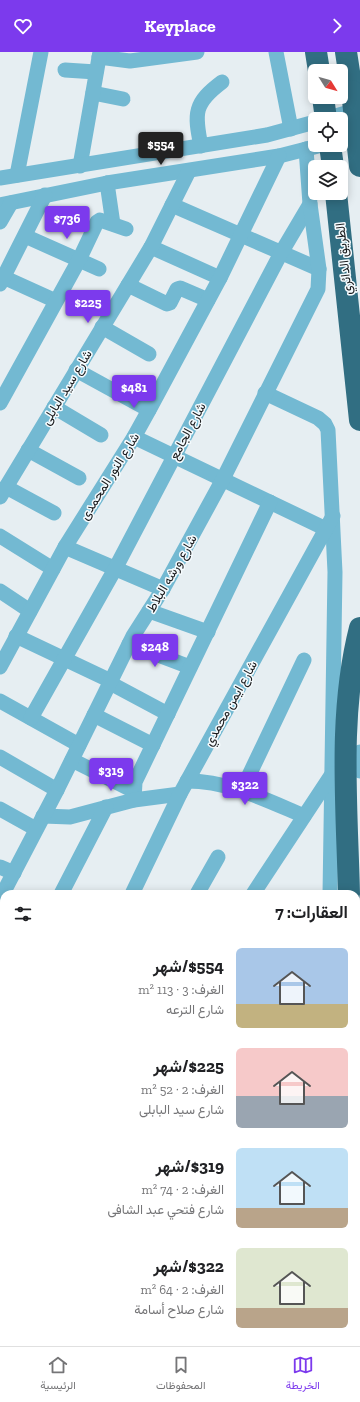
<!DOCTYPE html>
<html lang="ar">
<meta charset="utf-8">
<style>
body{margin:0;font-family:"Zilla Slab",Vazirmatn,serif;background:#f2f2f2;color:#202124;direction:rtl;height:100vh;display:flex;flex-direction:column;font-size:15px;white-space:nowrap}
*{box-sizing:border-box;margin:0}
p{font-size:13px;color:#757577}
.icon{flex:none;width:22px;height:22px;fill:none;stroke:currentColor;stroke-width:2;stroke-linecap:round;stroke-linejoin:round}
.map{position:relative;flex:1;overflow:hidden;direction:ltr}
.drawer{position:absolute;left:0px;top:838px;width:360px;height:456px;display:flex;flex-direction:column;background:#fff;border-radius:12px 12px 0 0;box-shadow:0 2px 10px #0003;direction:rtl}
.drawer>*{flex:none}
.needle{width:26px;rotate:127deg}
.buttons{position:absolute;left:308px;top:12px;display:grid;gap:8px}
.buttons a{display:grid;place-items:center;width:40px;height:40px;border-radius:6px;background:#fff;box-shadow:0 2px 10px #0003;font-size:20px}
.price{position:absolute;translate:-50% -34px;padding:0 9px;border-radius:4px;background:#7c3aed;color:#fff;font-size:13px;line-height:26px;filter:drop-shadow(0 1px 2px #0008)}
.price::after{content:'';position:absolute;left:50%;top:24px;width:12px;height:9px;margin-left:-6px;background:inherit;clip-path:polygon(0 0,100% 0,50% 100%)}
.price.active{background:#222;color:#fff}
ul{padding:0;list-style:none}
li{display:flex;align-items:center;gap:12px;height:100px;padding:0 12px}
li span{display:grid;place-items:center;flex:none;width:112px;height:80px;border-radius:6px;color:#555}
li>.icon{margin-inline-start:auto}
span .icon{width:48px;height:48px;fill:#fffc;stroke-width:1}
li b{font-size:17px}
h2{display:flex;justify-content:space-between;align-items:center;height:48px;padding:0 12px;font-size:17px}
header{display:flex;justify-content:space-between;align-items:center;height:52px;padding:0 12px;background:#7c3aed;color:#fff;font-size:18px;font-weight:800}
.menu{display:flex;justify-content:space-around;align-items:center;height:56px;border-top:1px solid #e0e0e0;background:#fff;font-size:11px;color:#757577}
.menu a{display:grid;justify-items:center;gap:2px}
.menu .active{color:#7c3aed}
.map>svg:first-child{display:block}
</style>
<header><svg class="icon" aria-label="forward" viewBox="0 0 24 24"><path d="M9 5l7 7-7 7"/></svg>Keyplace<svg class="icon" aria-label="heart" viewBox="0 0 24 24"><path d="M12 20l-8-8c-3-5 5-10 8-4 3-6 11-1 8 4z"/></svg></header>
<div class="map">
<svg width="360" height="1294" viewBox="0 0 360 1294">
<rect width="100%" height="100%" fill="#e6eef2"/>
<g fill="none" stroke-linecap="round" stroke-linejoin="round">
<path stroke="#59ccf2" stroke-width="3" d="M 0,1272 L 4,1269"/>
<path stroke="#7a7e81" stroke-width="2" stroke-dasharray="2 3" stroke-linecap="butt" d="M 0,1189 L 4,1185"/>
<g stroke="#73b9d2" stroke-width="15">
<path d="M 276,0 L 291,77"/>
<path d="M 99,5 L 130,9 L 197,0"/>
<path d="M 65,18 L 96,20"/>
<path d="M 93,41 L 123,47"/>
<path d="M 325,67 L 360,57"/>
<path d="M 341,88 L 360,84"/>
<path d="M 201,94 C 194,61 194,51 222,30"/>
<path d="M 80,114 L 100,0"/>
<path d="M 17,123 L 41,0"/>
<path d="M 0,126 L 267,83 L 315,70"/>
<path d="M 107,131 L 113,172"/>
<path d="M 0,153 L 107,131 L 279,104 L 322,93"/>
<path d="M 172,153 L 319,217"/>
<path d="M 0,170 L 11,151"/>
<path d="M 25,184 L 99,217"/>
<path d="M 151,195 L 220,226"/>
<path d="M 3,225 L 56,249"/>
<path d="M 0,232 L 45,143"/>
<path d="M 128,233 L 167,252 L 170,251 L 177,237 L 180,236 L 208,248"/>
<path d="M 102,275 L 149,302"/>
<path d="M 76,318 L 149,358"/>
<path d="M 265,341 L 318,366 L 325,372 L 328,378 L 335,520 L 330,842"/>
<path d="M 0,351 L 79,208 L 97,170 L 100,168 L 126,177"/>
<path d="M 54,355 L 101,383"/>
<path d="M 134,385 L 326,477"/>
<path d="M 28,398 L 79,426"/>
<path d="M 6,435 L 54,461"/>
<path d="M 0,445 L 151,195 L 189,119"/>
<path d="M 0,484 L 53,517"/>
<path d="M 65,495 L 163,537"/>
<path d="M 0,539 L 30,559"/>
<path d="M 149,559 L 208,580"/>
<path d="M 16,584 L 111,629"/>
<path d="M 129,592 L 190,615"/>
<path d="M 0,615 L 65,495 L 134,385 L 149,358 L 220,226 L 279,104"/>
<path d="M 110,631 L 168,662"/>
<path d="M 0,649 L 79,693"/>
<path d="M 94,663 L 153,693"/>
<path d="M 31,666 L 115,517 L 281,201 L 310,152"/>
<path d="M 360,700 L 360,719"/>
<path d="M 0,705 L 57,738"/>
<path d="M 72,708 L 134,739"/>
<path d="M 187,729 C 229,729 266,748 304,764"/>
<path d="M 242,738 L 304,608"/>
<path d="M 134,748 L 135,730 L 270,450"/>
<path d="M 0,757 L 36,777"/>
<path d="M 43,764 L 70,765 L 134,748 L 180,742"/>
<path d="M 0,815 L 14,821"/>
<path d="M 61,842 L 106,755"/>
<path d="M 132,842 L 180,742 L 333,464"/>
<path d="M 197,842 L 218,805"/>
<path d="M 253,842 L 332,722"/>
<path d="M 0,847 L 57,738 L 133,584 L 163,537 L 223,427 L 318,237 L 319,217 L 310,152 L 306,97"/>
<path d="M 0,929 L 4,928"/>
<path d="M 0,1126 L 4,1122"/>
<path d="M 0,1263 L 4,1259"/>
<path d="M 0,1288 L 4,1285"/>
</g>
<g stroke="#2e839e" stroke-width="19">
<path d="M 356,946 L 360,946"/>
<path d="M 0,975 L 4,975"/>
<path d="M 0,990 L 4,989"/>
</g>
<g stroke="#316e82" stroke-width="22">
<path d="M 316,0 L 319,19"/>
<path d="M 346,0 L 352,39"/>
<path d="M 330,93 L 333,115"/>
<path d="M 336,141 L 360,368"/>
<path d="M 349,842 C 347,754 338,662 360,576"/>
<path d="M 356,1079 L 360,1096"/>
</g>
<g stroke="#316e82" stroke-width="22">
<path d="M 352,39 L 360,114"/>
<path d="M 323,45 L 326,67"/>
</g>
</g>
<g text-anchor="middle" stroke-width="3" stroke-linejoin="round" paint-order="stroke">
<g font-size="13" fill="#191b1d" stroke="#f5fbfe">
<text transform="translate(343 207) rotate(-96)" y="5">الطريق الدائري</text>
<text transform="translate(66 335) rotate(-59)" y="5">شارع سيد البابلى</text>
<text transform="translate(187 379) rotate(-62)" y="5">شارع الجامع</text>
<text transform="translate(109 424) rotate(-58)" y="5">شارع النور المحمدى</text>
<text transform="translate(171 521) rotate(-60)" y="5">شارع ورشه البلاط</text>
<text transform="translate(230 651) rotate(-61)" y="5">شارع ايمن محمدي</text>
</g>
</g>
</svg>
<div class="buttons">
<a><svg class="needle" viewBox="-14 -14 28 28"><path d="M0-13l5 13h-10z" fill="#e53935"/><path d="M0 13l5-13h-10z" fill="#757577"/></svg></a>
<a><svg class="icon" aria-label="locate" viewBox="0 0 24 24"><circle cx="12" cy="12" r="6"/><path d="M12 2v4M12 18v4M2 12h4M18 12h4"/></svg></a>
<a><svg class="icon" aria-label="layers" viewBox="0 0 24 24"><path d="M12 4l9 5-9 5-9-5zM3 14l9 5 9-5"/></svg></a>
</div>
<b class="price active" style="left:161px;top:114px">$554</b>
<b class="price" style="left:67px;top:188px">$736</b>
<b class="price" style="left:88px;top:272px">$225</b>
<b class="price" style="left:134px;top:357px">$481</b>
<b class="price" style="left:155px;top:616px">$248</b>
<b class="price" style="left:111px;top:740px">$319</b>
<b class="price" style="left:245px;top:754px">$322</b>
<section class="drawer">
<h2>العقارات: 7<svg class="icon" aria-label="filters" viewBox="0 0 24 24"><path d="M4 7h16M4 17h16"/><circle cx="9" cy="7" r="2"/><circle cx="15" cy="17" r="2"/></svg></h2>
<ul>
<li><span style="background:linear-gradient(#a9c7e8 70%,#c2b280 0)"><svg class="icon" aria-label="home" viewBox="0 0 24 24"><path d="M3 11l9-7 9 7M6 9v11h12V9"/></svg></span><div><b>$554/شهر</b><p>الغرف: 3 · 113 m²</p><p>شارع الترعه</p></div></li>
<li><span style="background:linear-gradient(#f6c9c9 60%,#9aa5b1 0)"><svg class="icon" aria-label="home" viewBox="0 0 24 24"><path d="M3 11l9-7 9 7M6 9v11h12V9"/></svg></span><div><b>$225/شهر</b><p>الغرف: 2 · 52 m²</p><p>شارع سيد البابلى</p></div></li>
<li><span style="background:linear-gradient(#bfe0f5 75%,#b9a48a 0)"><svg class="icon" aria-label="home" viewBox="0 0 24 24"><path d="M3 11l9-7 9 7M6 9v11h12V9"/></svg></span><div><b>$319/شهر</b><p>الغرف: 2 · 74 m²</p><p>شارع فتحي عبد الشافى</p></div></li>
<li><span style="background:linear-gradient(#dfe7d0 75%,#b9a48a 0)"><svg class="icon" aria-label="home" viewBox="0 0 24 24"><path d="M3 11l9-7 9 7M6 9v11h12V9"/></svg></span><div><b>$322/شهر</b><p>الغرف: 2 · 64 m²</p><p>شارع صلاح أسامة</p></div></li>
</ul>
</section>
</div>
<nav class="menu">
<a class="active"><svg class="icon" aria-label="map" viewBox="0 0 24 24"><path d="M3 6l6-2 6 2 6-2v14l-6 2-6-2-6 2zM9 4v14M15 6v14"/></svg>الخريطة</a>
<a><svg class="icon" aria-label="saved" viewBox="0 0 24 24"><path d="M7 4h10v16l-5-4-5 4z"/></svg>المحفوظات</a>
<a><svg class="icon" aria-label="home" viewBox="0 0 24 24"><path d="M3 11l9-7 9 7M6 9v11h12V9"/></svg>الرئيسية</a>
</nav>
